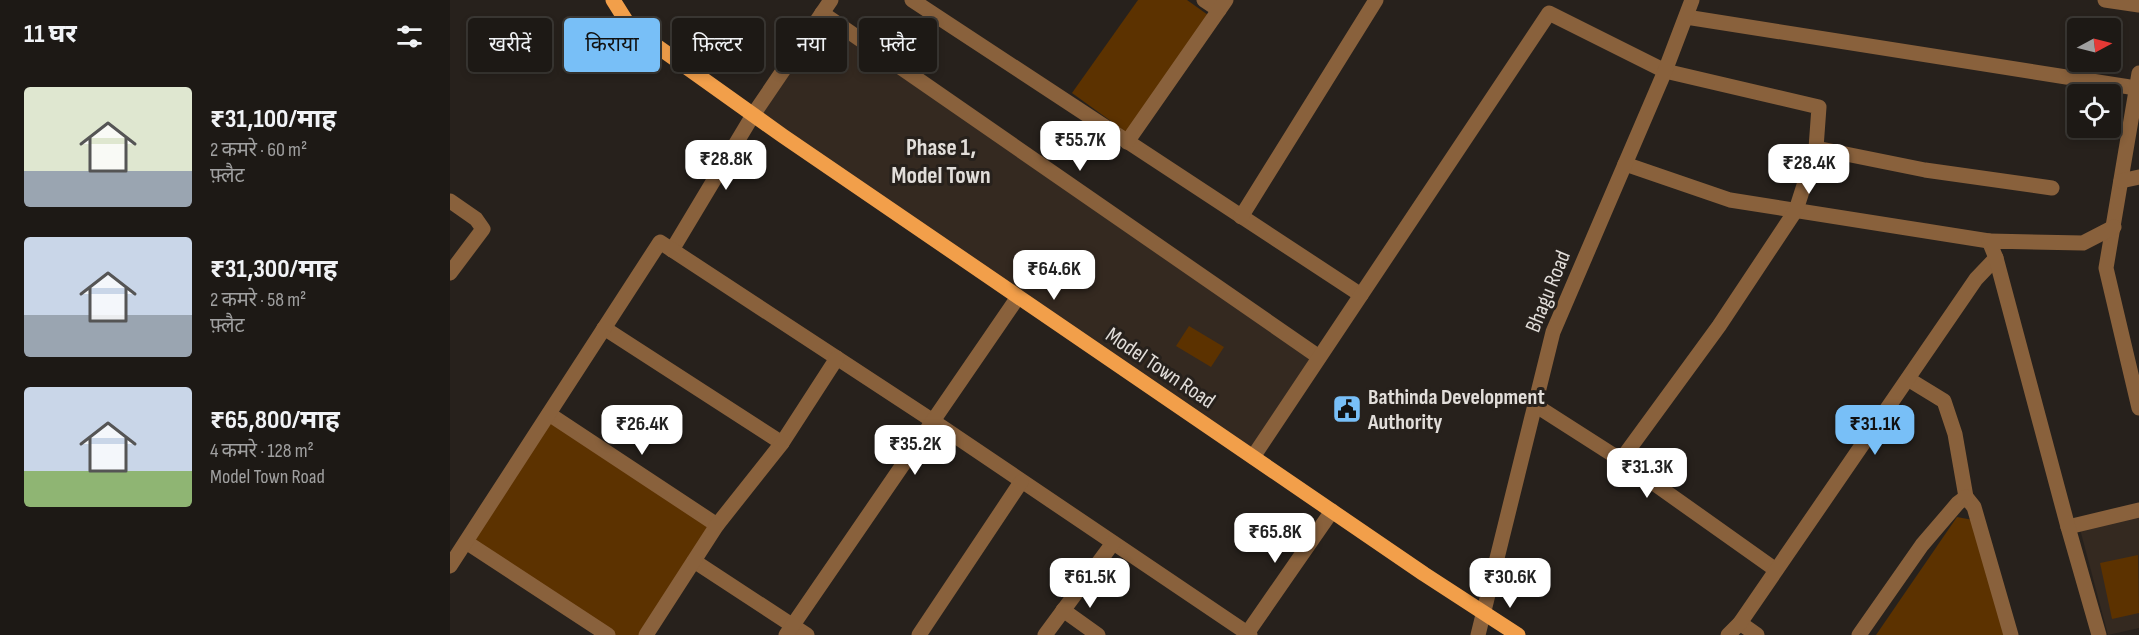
<!DOCTYPE html>
<html lang="hi">
<meta charset="utf-8">
<style>
body{margin:0;font-family:"Sofia Sans Condensed","Noto Sans Devanagari",sans-serif;background:#2a2622;color:#f1f3f6;height:100vh;display:flex;flex-direction:column;font-size:22px;white-space:nowrap}
*{box-sizing:border-box;margin:0}
p{font-size:20px;color:#a0a0a0}
.icon{flex:none;width:33px;height:33px;fill:none;stroke:currentColor;stroke-width:2;stroke-linecap:round;stroke-linejoin:round}
.map{position:relative;flex:1;overflow:hidden}
.side{display:flex;flex-direction:column;background:#1d1915;width:450px}
.side>*{flex:none}
.guide{position:absolute;left:18px;top:18px;width:570px;height:54px;display:flex;gap:12px}
.needle{width:39px;rotate:83deg}
.fabs{position:absolute;left:1617px;top:18px;display:grid;gap:12px}
.fabs a{display:grid;place-items:center;width:54px;height:54px;border-radius:6px;background:#1d1915;box-shadow:0 3px 9px #0003,0 0 0 2px #3b3834;font-size:30px}
.price{position:absolute;translate:-50% -51px;padding:0 14px;border-radius:12px;background:#fff;color:#222;font-size:20px;line-height:39px;filter:drop-shadow(0 2px 3px #0008)}
.price::after{content:'';position:absolute;left:50%;top:36px;width:18px;height:14px;margin-left:-9px;background:inherit;clip-path:polygon(0 0,100% 0,50% 100%)}
.price.selected{background:#78bff7;color:#111}
ul{padding:0;list-style:none}
li{display:flex;align-items:center;gap:18px;height:150px;padding:0 24px}
li span{display:grid;place-items:center;flex:none;width:168px;height:120px;border-radius:6px;color:#555}
li>.icon{margin-inline-start:auto}
span .icon{width:72px;height:72px;fill:#fffc;stroke-width:1}
li b{font-size:26px}
h2{display:flex;justify-content:space-between;align-items:center;height:72px;padding:0 24px;font-size:26px}
.tag{padding:0 21px;border-radius:6px;background:#1d1915;box-shadow:0 3px 9px #0003,0 0 0 2px #3b3834;font-size:21px;line-height:54px}
.tag.selected{background:#78bff7;color:#111}
main{display:flex;flex:1;min-height:0}
.map>svg:first-child{display:block}
</style>
<main>
<section class="side">
<h2>11 घर<svg class="icon" aria-label="filters" viewBox="0 0 24 24"><path d="M4 7h16M4 17h16"/><circle cx="9" cy="7" r="2"/><circle cx="15" cy="17" r="2"/></svg></h2>
<ul>
<li><span style="background:linear-gradient(#dfe7d0 70%,#9aa5b1 0)"><svg class="icon" aria-label="home" viewBox="0 0 24 24"><path d="M3 11l9-7 9 7M6 9v11h12V9"/></svg></span><div><b>₹31,100/माह</b><p>2 कमरे · 60 m²</p><p>फ़्लैट</p></div></li>
<li><span style="background:linear-gradient(#c9d6e8 65%,#9aa5b1 0)"><svg class="icon" aria-label="home" viewBox="0 0 24 24"><path d="M3 11l9-7 9 7M6 9v11h12V9"/></svg></span><div><b>₹31,300/माह</b><p>2 कमरे · 58 m²</p><p>फ़्लैट</p></div></li>
<li><span style="background:linear-gradient(#c9d6e8 70%,#8fb573 0)"><svg class="icon" aria-label="home" viewBox="0 0 24 24"><path d="M3 11l9-7 9 7M6 9v11h12V9"/></svg></span><div><b>₹65,800/माह</b><p>4 कमरे · 128 m²</p><p>Model Town Road</p></div></li>
</ul>
</section>
<div class="map">
<svg width="1689" height="635" viewBox="0 0 1689 635">
<rect width="100%" height="100%" fill="#27211c"/>
<g fill="#342920">
<path d="M 372,13 L 869,357 L 803,457 L 303,115 Z"/>
<path d="M 1689,513 L 1689,628 L 1658,635 L 1630,529 Z"/>
</g>
<g fill="#5c3200">
<path d="M 688,0 L 737,0 L 758,15 L 676,132 L 622,93 Z"/>
<path d="M 739,326 L 774,347 L 761,367 L 726,346 Z"/>
<path d="M 99,414 L 267,525 L 196,635 L 158,635 L 16,542 Z"/>
<path d="M 1507,517 L 1523,520 L 1554,635 L 1426,635 Z"/>
<path d="M 1688,555 L 1689,613 L 1662,619 L 1650,563 Z"/>
</g>
<g fill="none" stroke-linecap="round" stroke-linejoin="round">
<g stroke="#89613c" stroke-width="15">
<path d="M 462,0 L 911,295"/>
<path d="M 754,0 L 769,10"/>
<path d="M 1655,0 L 1689,5"/>
<path d="M 372,13 L 869,357"/>
<path d="M 1236,17 L 1686,88"/>
<path d="M 1689,73 L 1656,268 L 1689,408"/>
<path d="M 677,142 L 776,0"/>
<path d="M 1366,148 L 1475,170 L 1602,188"/>
<path d="M 1175,164 L 1280,200 L 1539,241"/>
<path d="M 1671,181 L 1689,177"/>
<path d="M 0,201 L 26,219 L 33,229 L 0,273"/>
<path d="M 791,217 L 926,0"/>
<path d="M 222,250 L 303,115 L 381,0"/>
<path d="M 154,328 L 332,443"/>
<path d="M 1458,379 L 1494,401 L 1505,434 L 1516,497 L 1524,507 L 1561,635"/>
<path d="M 1085,405 L 1171,460 L 1326,570"/>
<path d="M 99,414 L 267,525"/>
<path d="M 803,457 L 1099,13 L 1215,71 L 1369,107 L 1366,148 L 1346,210 L 1269,326 L 1171,460"/>
<path d="M 1618,527 L 1689,510"/>
<path d="M 16,542 L 158,635"/>
<path d="M 244,561 L 357,635"/>
<path d="M 0,566 L 210,242 L 483,421 L 800,635"/>
<path d="M 613,610 L 648,635"/>
<path d="M 1290,623 L 1307,635"/>
<path d="M 196,635 L 267,525 L 332,443 L 387,358"/>
<path d="M 336,635 L 568,297"/>
<path d="M 469,635 L 571,482"/>
<path d="M 595,635 L 663,543"/>
<path d="M 796,635 L 882,511"/>
<path d="M 1028,635 L 1103,332 L 1215,71 L 1242,0"/>
<path d="M 1278,635 L 1290,623 L 1526,279 L 1546,258"/>
<path d="M 1409,635 L 1472,545 L 1508,503 L 1516,497"/>
<path d="M 1649,635 L 1618,527 L 1546,258 L 1539,241 L 1633,243 L 1664,227"/>
</g>
<path stroke="#f29f4a" stroke-width="15" d="M 163,0 L 180,27 L 333,136 L 974,574 L 1068,635"/>
</g>
<defs>
<g id="civic-square" transform="scale(1.5)"><rect x="-9" y="-9" width="18" height="18" rx="4" fill="#78bff7" stroke="#27211c"/><path d="M-.6-6.5H3V-4.5H.6V-3L4-1V1h2V6H-6V1h2V-1L-.6-3ZM-1.2 2.5V6h2.4V2.5Z" fill="#111"/></g>
</defs>
<g fill-rule="evenodd">
<use href="#civic-square" x="897" y="409"/>
</g>
<g text-anchor="middle" stroke-width="6" stroke-linejoin="round" paint-order="stroke">
<g font-size="22" fill="#e2deda" stroke="#27211c">
<text transform="translate(1097 291) rotate(-68)" y="8">Bhagu Road</text>
<text transform="translate(711 367) rotate(34)" y="8">Model Town Road</text>
</g>
<g font-size="22" font-weight="bold" fill="#e2deda" stroke="#27211c" text-anchor="start">
<text x="918" y="404">Bathinda Development<tspan x="918" dy="25">Authority</tspan></text>
</g>
<g font-size="24" font-weight="bold" fill="#e2deda" stroke="#27211c">
<text x="491" y="155">Phase 1,<tspan x="491" dy="28">Model Town</tspan></text>
</g>
</g>
</svg>
<div class="fabs">
<a><svg class="needle" viewBox="-14 -14 28 28"><path d="M0-13l5 13h-10z" fill="#e53935"/><path d="M0 13l5-13h-10z" fill="#a0a0a0"/></svg></a>
<a><svg class="icon" aria-label="locate" viewBox="0 0 24 24"><circle cx="12" cy="12" r="6"/><path d="M12 2v4M12 18v4M2 12h4M18 12h4"/></svg></a>
</div>
<b class="price" style="left:630px;top:172px">₹55.7K</b>
<b class="price" style="left:276px;top:191px">₹28.8K</b>
<b class="price" style="left:1359px;top:195px">₹28.4K</b>
<b class="price" style="left:604px;top:301px">₹64.6K</b>
<b class="price" style="left:192px;top:456px">₹26.4K</b>
<b class="price selected" style="left:1425px;top:456px">₹31.1K</b>
<b class="price" style="left:465px;top:476px">₹35.2K</b>
<b class="price" style="left:1197px;top:499px">₹31.3K</b>
<b class="price" style="left:825px;top:564px">₹65.8K</b>
<b class="price" style="left:640px;top:609px">₹61.5K</b>
<b class="price" style="left:1060px;top:609px">₹30.6K</b>
<div class="guide">
<a class="tag">खरीदें</a>
<a class="tag selected">किराया</a>
<a class="tag">फ़िल्टर</a>
<a class="tag">नया</a>
<a class="tag">फ़्लैट</a>
</div>
</div>
</main>
